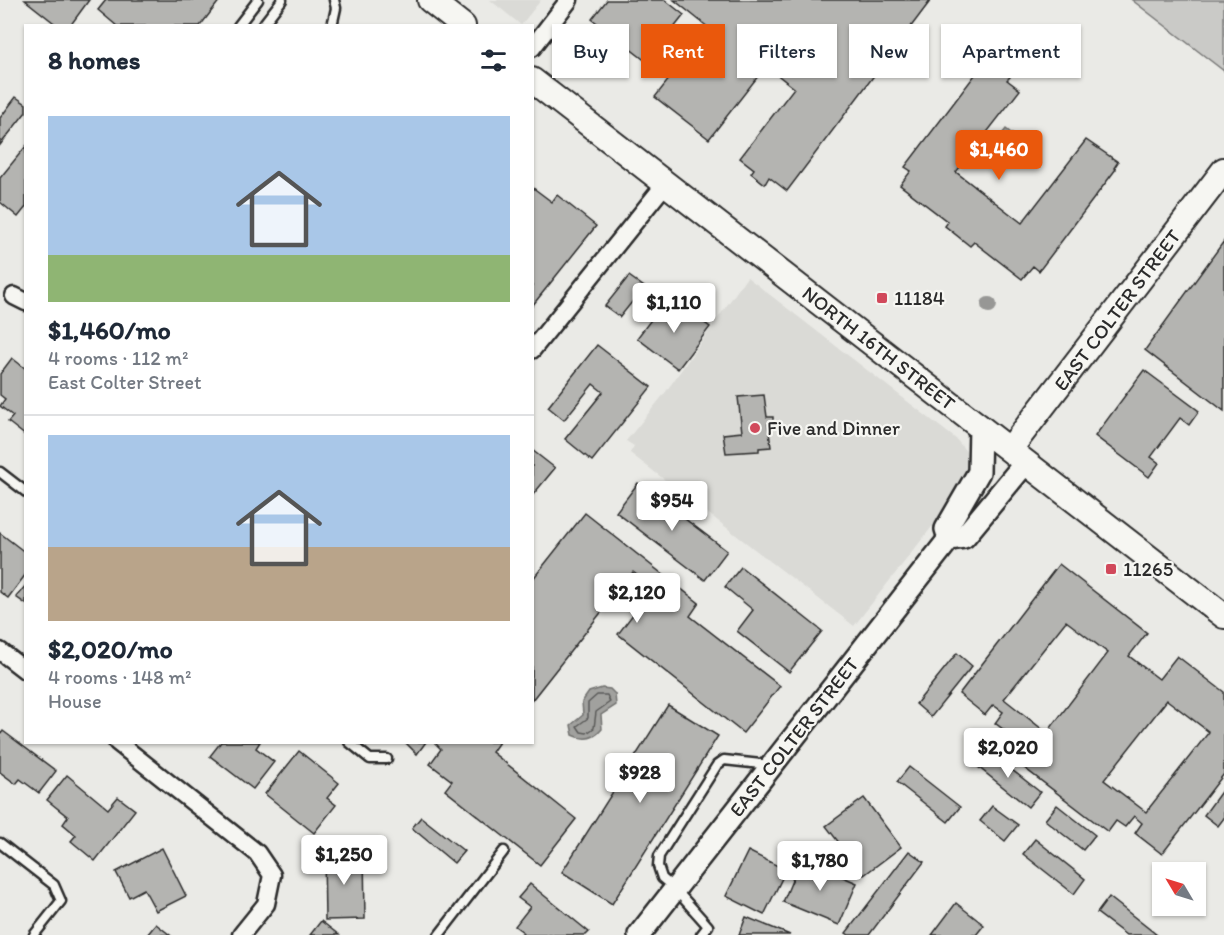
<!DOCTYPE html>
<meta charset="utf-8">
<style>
body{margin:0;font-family:Itim,sans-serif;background:#f2f2f3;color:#1f2937;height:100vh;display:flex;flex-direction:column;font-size:22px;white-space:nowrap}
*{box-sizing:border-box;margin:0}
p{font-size:20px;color:#747a83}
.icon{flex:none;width:33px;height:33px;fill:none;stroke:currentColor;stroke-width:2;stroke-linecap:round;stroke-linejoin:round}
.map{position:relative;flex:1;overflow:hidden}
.drawer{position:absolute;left:24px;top:24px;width:510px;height:720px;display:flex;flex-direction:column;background:#fff;border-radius:0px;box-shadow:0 2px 4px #0004}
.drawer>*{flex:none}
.banner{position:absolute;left:552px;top:24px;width:570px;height:54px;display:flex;gap:12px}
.needle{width:39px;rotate:308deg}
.buttons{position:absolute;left:1152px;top:862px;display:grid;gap:12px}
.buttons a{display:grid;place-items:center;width:54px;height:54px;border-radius:0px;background:#fff;box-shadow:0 2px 4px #0004;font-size:30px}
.price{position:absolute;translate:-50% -51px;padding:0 14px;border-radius:6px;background:#fff;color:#222;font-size:20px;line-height:39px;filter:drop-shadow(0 2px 3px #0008)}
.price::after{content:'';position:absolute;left:50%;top:36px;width:18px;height:14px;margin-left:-9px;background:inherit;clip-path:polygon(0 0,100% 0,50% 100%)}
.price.active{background:#ea580c;color:#fff}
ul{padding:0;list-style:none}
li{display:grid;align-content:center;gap:12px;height:318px;padding:0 24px}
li+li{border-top:2px solid #e0e1e3}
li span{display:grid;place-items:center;height:186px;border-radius:0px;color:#555}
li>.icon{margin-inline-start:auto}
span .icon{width:108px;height:108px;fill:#fffc;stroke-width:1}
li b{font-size:26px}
h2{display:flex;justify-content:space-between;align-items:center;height:72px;padding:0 24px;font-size:26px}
.tag{padding:0 21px;border-radius:0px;background:#fff;box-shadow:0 2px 4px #0004;font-size:21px;line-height:54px}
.tag.active{background:#ea580c;color:#fff}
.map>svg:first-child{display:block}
</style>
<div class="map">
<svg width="1224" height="935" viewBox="0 0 1224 935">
<rect width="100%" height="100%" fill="#eaeae6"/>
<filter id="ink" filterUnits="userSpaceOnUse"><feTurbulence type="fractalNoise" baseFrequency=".0167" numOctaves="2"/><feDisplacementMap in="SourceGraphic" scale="12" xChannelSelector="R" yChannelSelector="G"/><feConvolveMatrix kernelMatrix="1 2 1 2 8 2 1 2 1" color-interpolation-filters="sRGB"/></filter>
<g filter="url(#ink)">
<g fill="#dadad6">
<path d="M 490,0 L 541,0 L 521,25 Z"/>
<path d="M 747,277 L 956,439 L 968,454 L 971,470 L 964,486 L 854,626 L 630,453 L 634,446 L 626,441 L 665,393 Z"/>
</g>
<path fill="#cacac7" stroke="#7a7a79" stroke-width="1.5" d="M 1132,0 L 1224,0 L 1224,71 Z"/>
<g fill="#a1a19e" stroke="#727270" stroke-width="1.5">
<path d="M 1006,129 L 1034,151 L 1024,165 L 995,143 Z"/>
<path d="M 602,688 L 610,689 L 615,694 L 616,705 L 601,715 L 602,729 C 594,739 585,741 573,735 L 571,725 L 583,715 L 582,702 L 589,692 Z"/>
</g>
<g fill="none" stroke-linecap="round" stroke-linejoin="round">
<path stroke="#5a5a59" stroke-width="1.5" d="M 597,695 L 607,695 L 610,702 L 596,712 L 594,728 L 587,733 L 581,732 L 577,726 L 588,718 L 588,703 Z"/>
</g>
<g fill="#b4b4b1" stroke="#2b2b2b" stroke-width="1.5" fill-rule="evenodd">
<path d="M 25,0 L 89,0 L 70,26 L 58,26 Z"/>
<path d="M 106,0 L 220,0 L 200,26 L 117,26 L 98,10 Z"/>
<path d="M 607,0 L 665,0 L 684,15 L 647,62 L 592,19 Z"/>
<path d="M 674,0 L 931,0 L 787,191 L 769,177 L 765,184 L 751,173 L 754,169 L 740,158 L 794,88 L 766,66 L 709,139 L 655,97 L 709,28 Z"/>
<path d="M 987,59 L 1010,77 L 1007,80 L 1020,90 L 956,172 L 1022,223 L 1086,140 L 1118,162 L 1114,168 L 1116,169 L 1039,271 L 1033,266 L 1022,279 L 974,242 L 970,246 L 945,226 L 948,222 L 900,185 L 911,171 L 905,167 Z"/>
<path d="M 16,97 L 26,104 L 26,112 L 0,145 L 0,118 Z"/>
<path d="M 26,146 L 26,207 L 18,217 L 0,202 L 0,178 Z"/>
<path d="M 532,187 L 552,202 L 557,195 L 596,226 L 532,306 Z"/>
<path d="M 1224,241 L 1224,411 L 1145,350 Z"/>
<path d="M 629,276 L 644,287 L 620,317 L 605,306 Z"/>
<path d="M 663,304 L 674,312 L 680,305 L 710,327 L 678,369 L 637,338 Z"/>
<path d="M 597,345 L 651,387 L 592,461 L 565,439 L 603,392 L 593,384 L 564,420 L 548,407 Z"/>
<path d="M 12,358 L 26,369 L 26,436 L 8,422 L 13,416 L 0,406 L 5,399 L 0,395 L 0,374 Z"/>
<path d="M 1144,370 L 1199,411 L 1189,425 L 1180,418 L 1151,457 L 1159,463 L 1149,477 L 1095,436 Z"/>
<path d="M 764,395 L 767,417 L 773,417 L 773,423 L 768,424 L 771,447 L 759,448 L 759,451 L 726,453 L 723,434 L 742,432 L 738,397 Z"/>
<path d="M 532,450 L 555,468 L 532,496 Z"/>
<path d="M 638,483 L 727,551 L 705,580 L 616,512 Z"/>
<path d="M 585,513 L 699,603 L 690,616 L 780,686 L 743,733 L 618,634 L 653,588 L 633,572 L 532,700 L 532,580 Z"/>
<path d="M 0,533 L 26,553 L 26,574 L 8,598 L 0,592 Z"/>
<path d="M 1059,564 L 1147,633 L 1129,656 L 1159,679 L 1177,656 L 1224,692 L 1224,774 L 1162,854 L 1135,833 L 1142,823 L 1134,816 L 1125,827 L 1116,821 L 1108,832 L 993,744 L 1004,730 L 995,723 L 1003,712 L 993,705 L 985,715 L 959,694 ZM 1066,621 L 1108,653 L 1047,733 L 1004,699 ZM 1167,700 L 1209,732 L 1146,812 L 1104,780 Z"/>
<path d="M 741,567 L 822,631 L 789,672 L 737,631 L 753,610 L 725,587 Z"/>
<path d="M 26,585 L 26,604 L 16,597 Z"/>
<path d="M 957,653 L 972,666 L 931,717 L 916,704 Z"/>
<path d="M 668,705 L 718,736 L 612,904 L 562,872 Z"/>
<path d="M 3,731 L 56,771 L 39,793 L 20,779 L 16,784 L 0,772 L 0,735 Z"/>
<path d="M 221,742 L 260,742 L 256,748 L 274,762 L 253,789 L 210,756 Z"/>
<path d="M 405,742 L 426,742 L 417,754 Z"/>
<path d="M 499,742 L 492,752 L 576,819 L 540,865 L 445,790 L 452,781 L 430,764 L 441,749 L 434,742 Z"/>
<path d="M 299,751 L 339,783 L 327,798 L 336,805 L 314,833 L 265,794 Z"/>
<path d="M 988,751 L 1040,792 L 1028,807 L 977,766 Z"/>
<path d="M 909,767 L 960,807 L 948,822 L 897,782 Z"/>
<path d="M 67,775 L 108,809 L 118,797 L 135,810 L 95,861 L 71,841 L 76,835 L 63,824 L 68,817 L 47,800 Z"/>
<path d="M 1223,789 L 1224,818 L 1218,826 L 1204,815 Z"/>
<path d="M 864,798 L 901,847 L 864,875 L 826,826 Z"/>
<path d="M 1057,805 L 1095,835 L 1083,850 L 1045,820 Z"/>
<path d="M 992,806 L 1018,825 L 1005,841 L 980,821 Z"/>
<path d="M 421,817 L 464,851 L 454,863 L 412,828 Z"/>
<path d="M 1035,839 L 1085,879 L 1074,894 L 1023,854 Z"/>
<path d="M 162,848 L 186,896 L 156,911 L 144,889 L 129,897 L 116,872 Z"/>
<path d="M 748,851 L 786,870 L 764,915 L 726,896 Z"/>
<path d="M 909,851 L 924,862 L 869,935 L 849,935 L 846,933 Z"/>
<path d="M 364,852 L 365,919 L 325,920 L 324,853 Z"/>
<path d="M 801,859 L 857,883 L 839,925 L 783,902 Z"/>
<path d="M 530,884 L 589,932 L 586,935 L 520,935 L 523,932 L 515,926 L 530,907 L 518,898 Z"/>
<path d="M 1109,897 L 1157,935 L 1126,935 L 1097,913 Z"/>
<path d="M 956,903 L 984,925 L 976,935 L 932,935 Z"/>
<path d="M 746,917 L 790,935 L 739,935 Z"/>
<path d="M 321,921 L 339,935 L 310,935 Z"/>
<path d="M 156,924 L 170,935 L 147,935 Z"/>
</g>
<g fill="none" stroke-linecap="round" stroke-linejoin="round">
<g stroke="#2b2b2b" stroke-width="13">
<g id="service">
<path d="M 238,26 L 258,0"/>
<path d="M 262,26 L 282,0"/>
<path d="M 332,26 L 336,8 L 334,0"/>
<path d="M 0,472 L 26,492"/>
<path d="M 349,742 L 370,759 L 387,759"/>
<path d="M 0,843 L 54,885 L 61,901 L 34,935"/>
<path d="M 439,935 L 504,851"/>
<path d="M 701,935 L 708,926 L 675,889 L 662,878 L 658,866 L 659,856 L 717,765 L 724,760 L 770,765"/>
</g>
</g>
<g stroke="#2b2b2b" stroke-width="21">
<g id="minor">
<path d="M 532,48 L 569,0"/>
<path d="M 14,296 L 26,302"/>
<path d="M 532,350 L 666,183"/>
<path d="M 0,651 L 26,671"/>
<path d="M 117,742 L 257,853 L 272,875 L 266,904 L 241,935"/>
</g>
</g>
<g stroke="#2b2b2b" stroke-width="26">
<g id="tertiary">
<path d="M 949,539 L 946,529 L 979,472 L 980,426"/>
<path d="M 639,935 L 949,539 L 964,537 L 1026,462"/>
</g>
</g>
<g stroke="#2b2b2b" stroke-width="28">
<g id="secondary">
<path d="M 430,0 L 463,26"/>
<path d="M 532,80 L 1224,616"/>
<path d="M 1010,449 L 1224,170"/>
</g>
</g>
<use href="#service" stroke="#f6f6f2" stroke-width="8"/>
<use href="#minor" stroke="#f6f6f2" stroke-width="16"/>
<use href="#tertiary" stroke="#f6f6f2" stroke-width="21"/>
<use href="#secondary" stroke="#f6f6f2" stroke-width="24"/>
</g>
<circle fill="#979795" cx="989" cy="305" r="8"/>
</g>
<g fill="#d1495b" stroke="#f6f6f2" stroke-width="2">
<rect x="876" y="292" width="12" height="12" rx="3"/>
<circle cx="755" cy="428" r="6"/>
<rect x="1105" y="563" width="12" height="12" rx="3"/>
</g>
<g text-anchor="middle" stroke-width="4.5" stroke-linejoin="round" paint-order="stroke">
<g font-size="20" fill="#2b2b2b" stroke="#f6f6f2" text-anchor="start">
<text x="894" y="305">11184</text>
<text x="767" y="435">Five and Dinner</text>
<text x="1123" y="576">11265</text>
</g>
<g font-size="20" fill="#2b2b2b" stroke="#f6f6f2">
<text transform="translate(1117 310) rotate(-53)" y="7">EAST COLTER STREET</text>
<text transform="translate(879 348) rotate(38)" y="7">NORTH 16TH STREET</text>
<text transform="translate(794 737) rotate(-52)" y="7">EAST COLTER STREET</text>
</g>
</g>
</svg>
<div class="buttons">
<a><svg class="needle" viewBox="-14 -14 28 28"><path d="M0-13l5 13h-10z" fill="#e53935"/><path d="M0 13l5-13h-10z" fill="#747a83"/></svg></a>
</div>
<b class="price active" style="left:999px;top:181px">$1,460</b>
<b class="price" style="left:674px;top:334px">$1,110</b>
<b class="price" style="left:672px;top:532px">$954</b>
<b class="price" style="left:637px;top:624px">$2,120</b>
<b class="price" style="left:1008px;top:779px">$2,020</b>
<b class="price" style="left:640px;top:804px">$928</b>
<b class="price" style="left:344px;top:886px">$1,250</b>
<b class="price" style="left:820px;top:892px">$1,780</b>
<div class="banner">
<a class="tag">Buy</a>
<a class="tag active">Rent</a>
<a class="tag">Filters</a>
<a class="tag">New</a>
<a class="tag">Apartment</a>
</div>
<section class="drawer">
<h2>8 homes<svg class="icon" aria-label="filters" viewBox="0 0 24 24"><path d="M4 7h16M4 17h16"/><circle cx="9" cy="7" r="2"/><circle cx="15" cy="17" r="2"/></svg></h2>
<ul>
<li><span style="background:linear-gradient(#a9c7e8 75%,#8fb573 0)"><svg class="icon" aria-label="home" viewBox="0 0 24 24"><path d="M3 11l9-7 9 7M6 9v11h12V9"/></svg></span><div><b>$1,460/mo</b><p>4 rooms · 112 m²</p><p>East Colter Street</p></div></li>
<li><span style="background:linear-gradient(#a9c7e8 60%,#b9a48a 0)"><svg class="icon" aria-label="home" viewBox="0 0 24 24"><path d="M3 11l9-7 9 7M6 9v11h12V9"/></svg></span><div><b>$2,020/mo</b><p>4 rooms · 148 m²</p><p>House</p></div></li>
</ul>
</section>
</div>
